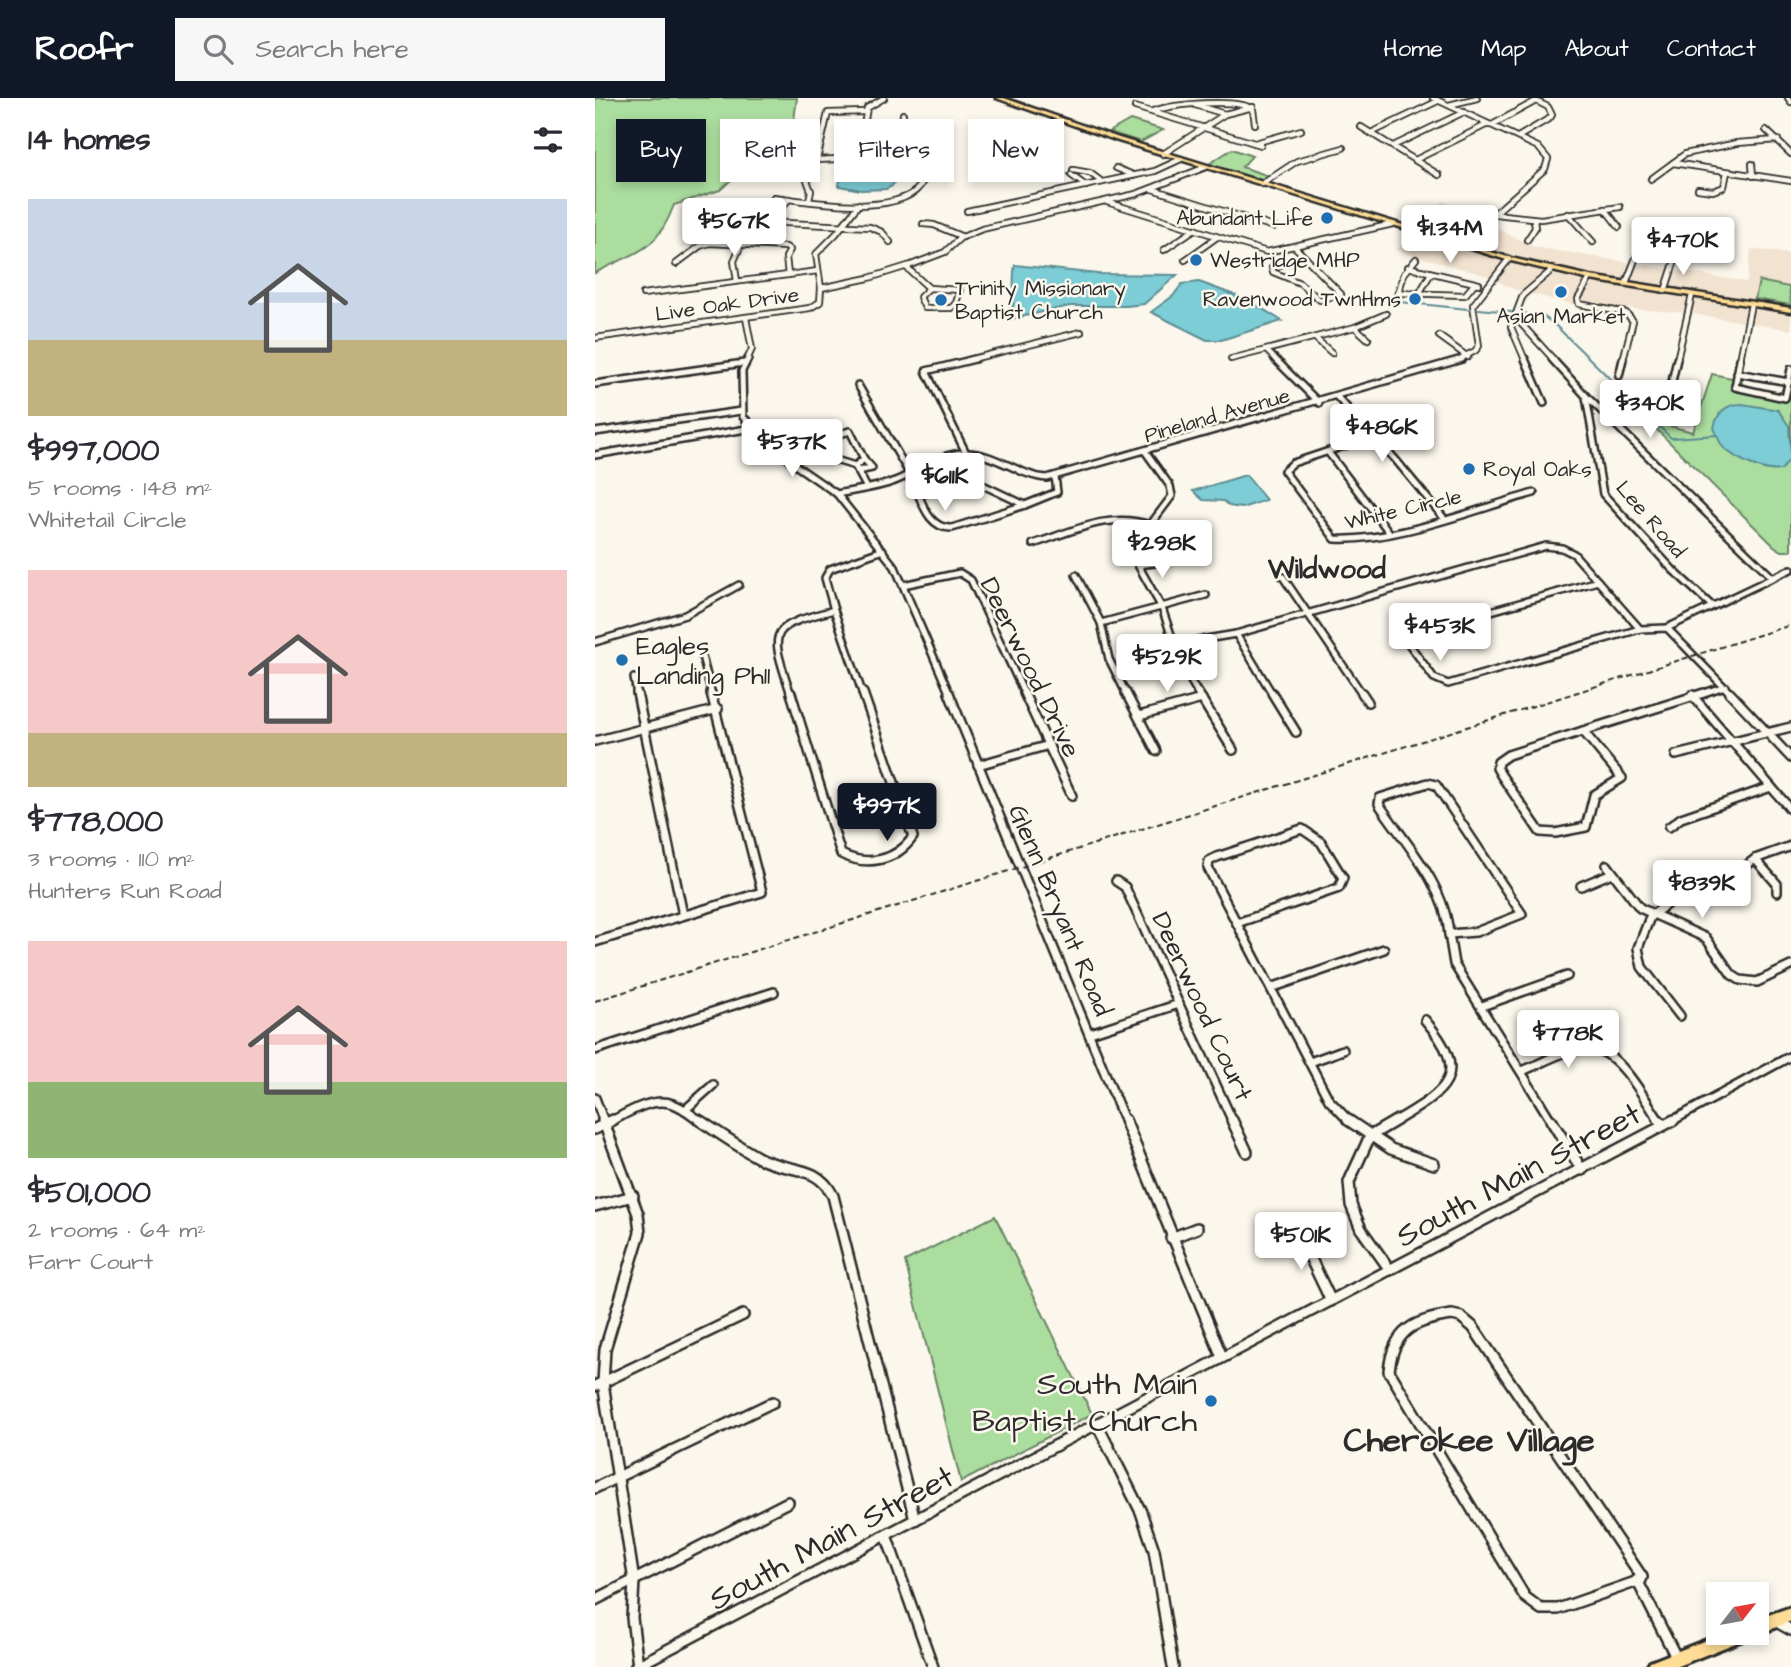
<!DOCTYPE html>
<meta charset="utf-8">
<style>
body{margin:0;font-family:"Architects Daughter",sans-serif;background:#f7f7f7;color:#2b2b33;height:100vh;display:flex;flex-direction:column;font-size:26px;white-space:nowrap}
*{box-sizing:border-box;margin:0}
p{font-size:23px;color:#7c7c81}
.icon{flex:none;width:38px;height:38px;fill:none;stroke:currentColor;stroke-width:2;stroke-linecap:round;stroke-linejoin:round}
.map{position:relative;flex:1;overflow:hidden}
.details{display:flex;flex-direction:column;background:#fff;width:595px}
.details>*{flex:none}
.guide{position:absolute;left:21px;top:21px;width:665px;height:63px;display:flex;gap:14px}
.needle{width:46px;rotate:59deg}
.fabs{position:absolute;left:1111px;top:1484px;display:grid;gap:14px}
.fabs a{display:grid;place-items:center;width:63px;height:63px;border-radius:0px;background:#fff;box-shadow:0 4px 10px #0003;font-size:35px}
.price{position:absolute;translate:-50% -60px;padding:0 16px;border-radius:7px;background:#fff;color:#222;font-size:23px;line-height:46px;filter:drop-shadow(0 2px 4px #0008)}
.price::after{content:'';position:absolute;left:50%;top:42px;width:21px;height:16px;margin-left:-10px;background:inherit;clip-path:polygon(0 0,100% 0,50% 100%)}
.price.active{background:#111827;color:#fff}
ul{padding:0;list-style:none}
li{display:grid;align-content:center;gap:14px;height:371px;padding:0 28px}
li span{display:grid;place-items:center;height:217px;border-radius:0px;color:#555}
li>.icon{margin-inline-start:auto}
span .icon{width:126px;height:126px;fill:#fffc;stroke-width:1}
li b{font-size:30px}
h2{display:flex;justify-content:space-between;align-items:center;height:84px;padding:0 28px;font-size:30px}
.chip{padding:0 24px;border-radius:0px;background:#fff;box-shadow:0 4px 10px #0003;font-size:24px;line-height:63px}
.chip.active{background:#111827;color:#fff}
header{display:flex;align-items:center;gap:42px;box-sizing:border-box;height:98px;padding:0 35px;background:#111827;color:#fff}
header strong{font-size:33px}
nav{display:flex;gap:38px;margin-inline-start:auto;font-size:24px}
.search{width:490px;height:63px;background:#f7f7f7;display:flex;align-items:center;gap:18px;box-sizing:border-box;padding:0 24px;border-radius:0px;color:#7c7c81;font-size:26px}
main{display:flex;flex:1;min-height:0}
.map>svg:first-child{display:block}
</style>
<header>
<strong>Roofr</strong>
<div class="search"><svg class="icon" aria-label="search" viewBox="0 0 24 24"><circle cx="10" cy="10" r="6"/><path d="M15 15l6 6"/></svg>Search here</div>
<nav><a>Home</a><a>Map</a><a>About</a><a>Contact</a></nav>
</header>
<main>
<section class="details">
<h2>14 homes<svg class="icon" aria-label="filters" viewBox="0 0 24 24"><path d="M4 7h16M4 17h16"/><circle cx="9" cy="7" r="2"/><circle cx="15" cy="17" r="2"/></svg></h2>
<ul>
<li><span style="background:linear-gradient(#c9d6e8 65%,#c2b280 0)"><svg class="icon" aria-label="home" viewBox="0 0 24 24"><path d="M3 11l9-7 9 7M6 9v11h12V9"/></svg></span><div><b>$997,000</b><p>5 rooms · 148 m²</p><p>Whitetail Circle</p></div></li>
<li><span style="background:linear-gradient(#f6c9c9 75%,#c2b280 0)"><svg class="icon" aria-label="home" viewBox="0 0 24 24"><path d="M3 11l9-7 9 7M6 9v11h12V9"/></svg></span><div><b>$778,000</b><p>3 rooms · 110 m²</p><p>Hunters Run Road</p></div></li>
<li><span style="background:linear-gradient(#f6c9c9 65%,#8fb573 0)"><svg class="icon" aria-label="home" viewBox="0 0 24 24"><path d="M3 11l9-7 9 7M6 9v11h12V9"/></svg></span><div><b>$501,000</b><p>2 rooms · 64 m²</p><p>Farr Court</p></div></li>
</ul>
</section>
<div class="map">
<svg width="1196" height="1569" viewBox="0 0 1196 1569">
<rect width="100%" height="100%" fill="#fbf7ec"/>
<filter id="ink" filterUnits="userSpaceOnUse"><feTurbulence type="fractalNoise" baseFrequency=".0143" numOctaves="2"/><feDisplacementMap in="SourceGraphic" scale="14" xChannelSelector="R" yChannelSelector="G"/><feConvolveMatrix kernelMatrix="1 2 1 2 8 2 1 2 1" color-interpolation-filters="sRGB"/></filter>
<g filter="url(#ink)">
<path fill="#f2e2d0" d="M 848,103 L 939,149 L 1152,184 L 1156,151 L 1196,156 L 1196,232 L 1092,215 L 976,206 L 918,191 L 893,178 L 801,152 Z"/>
<g fill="#abdd9f" stroke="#6b8465" stroke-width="2">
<path d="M 0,0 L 202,0 L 198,29 L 163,57 L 125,92 L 79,107 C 61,155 41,153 0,175 Z"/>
<path d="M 535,22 L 565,31 L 568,32 L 546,44 L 514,34 Z"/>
<path d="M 637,51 L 657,58 L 647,69 L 677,79 L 669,83 L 614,66 Z"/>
<path d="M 1164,183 L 1194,189 L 1196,207 L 1160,201 Z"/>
<path d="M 1117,276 L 1147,282 L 1147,288 L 1186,295 L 1188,289 L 1196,290 L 1196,453 L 1187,453 L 1179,448 L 1052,322 L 1098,334 Z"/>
<path d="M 400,1118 L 497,1316 L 366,1384 L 310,1163 Z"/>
</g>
<g fill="#7dcdd6" stroke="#5c8c92" stroke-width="2">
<path d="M 317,70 L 302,80 L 297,88 L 291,91 L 266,92 L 244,88 L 246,75 L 250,73 Z"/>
<path d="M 420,167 L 503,176 L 582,177 L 549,206 L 531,208 L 475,208 L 416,221 L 412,220 C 423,207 416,184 420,167 Z"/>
<path d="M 604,184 L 653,202 L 687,223 L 626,242 L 612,242 L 556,214 L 578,198 L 587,186 Z"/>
<path d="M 1147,306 L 1183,312 L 1194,328 L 1196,360 L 1186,372 C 1169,375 1141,361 1129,350 C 1124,345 1122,336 1119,330 C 1122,315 1130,306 1147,306 Z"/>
<path d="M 651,377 L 671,402 L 647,410 L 634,408 L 628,403 L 608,402 L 598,393 Z"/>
</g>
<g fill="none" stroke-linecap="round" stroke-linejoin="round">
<g stroke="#5c8c92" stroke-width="2">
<path d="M 776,201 L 873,211"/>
<path d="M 884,211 L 916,214"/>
<path d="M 925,215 L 948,218 L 960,227 L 1076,340 L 1123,337"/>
</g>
<g stroke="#2b2b2b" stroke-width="8">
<g id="minor-far3">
<path d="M 838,0 L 943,49 L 953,61 L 950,71 L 865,146"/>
<path d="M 1193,0 L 1196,4"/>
<path d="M 600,7 L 630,16"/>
<path d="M 854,7 L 882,0"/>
<path d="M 540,9 L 666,47"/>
<path d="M 558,13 C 579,6 643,0 658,11 L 660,26"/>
<path d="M 271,14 L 233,15 L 222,62 L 324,57"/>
<path d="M 766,29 L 844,77"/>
<path d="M 1171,32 L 1196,56"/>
<path d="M 776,35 L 843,3"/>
<path d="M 268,36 L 307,34"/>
<path d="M 660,45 L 706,32"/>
<path d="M 798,48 L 869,14"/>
<path d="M 568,56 L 630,16 L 658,9"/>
<path d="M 304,59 L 308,16"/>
<path d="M 263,61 L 272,10 L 289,0"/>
<path d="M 820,62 L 891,27 L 897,27 L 941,3 L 953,9 L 957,17 L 955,20 L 923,39"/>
<path d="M 1078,65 L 1196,83"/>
<path d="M 1157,66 L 1158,78"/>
<path d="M 521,70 L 538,77"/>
<path d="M 478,72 L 495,75 L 507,84"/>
<path d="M 476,77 L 491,88"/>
<path d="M 1056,81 L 1090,56 L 1142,45 L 1183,42"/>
<path d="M 212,82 L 216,93 L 214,102"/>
<path d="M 667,86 L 702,63 L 748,50"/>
<path d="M 557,91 L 679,129"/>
<path d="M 1103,91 L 1118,93 L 1129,89 L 1132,74"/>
<path d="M 179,99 C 213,103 311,121 328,83"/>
<path d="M 512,104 L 672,154 L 798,126"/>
<path d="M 1010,111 L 1024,129"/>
<path d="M 372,113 L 560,73 L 586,61"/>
<path d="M 900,116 L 946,121 L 1025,109"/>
<path d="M 973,116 L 998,144"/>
<path d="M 146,123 L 275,129 L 287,134 L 295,144"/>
<path d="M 173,126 L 194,101"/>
<path d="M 328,126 L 339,127 L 368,139"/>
<path d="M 932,142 L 940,130 L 939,122"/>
<path d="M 700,149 L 746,196 L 725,202 L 705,185 L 678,174 L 677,169 L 711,160"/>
<path d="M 569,152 L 600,131"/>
<path d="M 590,162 L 622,139"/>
<path d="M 81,166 L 105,148 L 115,145 L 191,149 L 195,152 L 191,159 L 193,177"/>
<path d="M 311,169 L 334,190"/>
<path d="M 813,169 L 884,186"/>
<path d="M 995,180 L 983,201 L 984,206 L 1031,215 L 1038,223 L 1028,262"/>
<path d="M 142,183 L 139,163 L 146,147"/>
<path d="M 1031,185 L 1042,157"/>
<path d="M 226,190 L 221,156 L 241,136 L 264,106"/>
<path d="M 334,190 L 365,192 L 361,205 L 356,210 L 330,210 L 325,199 Z"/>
<path d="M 1070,193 L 1081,159"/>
<path d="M 803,195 L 870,197 L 880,185"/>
<path d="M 48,196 L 223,173"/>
<path d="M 824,196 L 836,175"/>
<path d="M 801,203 L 809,176 L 821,161"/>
<path d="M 920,219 L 959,262"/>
<path d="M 151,220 L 157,251 L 152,262"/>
<path d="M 760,229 L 773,241"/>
<path d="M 844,238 L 873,259"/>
<path d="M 0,240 L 215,210 L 225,204 L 226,190 L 274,180 L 316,167 L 350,154 L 365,140 L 387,131 L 541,96 L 611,69"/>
<path d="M 720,240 L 737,255"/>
<path d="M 672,253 L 681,262"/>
<path d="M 636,261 L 760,229 L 791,216"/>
<path d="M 373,262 L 486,234"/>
<path d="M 863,262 L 880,253 L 884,248 L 878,207 L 914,161"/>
<path d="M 930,262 L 916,229 L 928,197 L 957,172"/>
<path d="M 1082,262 L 1097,197"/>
<path d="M 1145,262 L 1156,206"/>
</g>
</g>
<g stroke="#2b2b2b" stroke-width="10">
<g id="minor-far2">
<path d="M 153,261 L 147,273 L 148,319 L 200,367 L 242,396 C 261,392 282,390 300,383 C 323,374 344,355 370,355 C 400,354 423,378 452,380 L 867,261"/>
<path d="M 680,261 L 724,305"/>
<path d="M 930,261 L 949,305"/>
<path d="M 957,261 L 991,298 L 1178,480"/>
<path d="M 1145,261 L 1140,289 L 1190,300 L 1196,271"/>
<path d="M 1142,275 L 1194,284"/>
<path d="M 1024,278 L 1028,261"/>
<path d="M 0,286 L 149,265"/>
<path d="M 263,287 L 314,375"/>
<path d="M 742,299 L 800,361 L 848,419"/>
<path d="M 991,299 L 1008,396 L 1078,472 L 1117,508"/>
<path d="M 1071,311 L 1082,261"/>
<path d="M 255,333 L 269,361 L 260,368 L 224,357 L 221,350 L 238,338 Z"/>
<path d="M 0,334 L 146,313"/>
<path d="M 779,338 L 698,365 L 689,373 L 740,441 C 800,444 881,411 939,395"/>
<path d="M 550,353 L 575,388 L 577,398 L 543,443 L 539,453 L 543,467 L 567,510 L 586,566 L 604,597"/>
<path d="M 733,354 L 794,434"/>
<path d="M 371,355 L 331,273 L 380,261"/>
<path d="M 0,357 L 157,330"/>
<path d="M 260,368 L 272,390"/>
<path d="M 263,373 L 277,370 L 269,361"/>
<path d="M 360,379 L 371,379 L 430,407 L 357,430 C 338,431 330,413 324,398 Z"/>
<path d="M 242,396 L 300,469 L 355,597"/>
<path d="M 430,407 L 462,394 L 460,378"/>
<path d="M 438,446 C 477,434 514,413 555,427"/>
<path d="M 543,467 L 575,463"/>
<path d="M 481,477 L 506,525 L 514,561 L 532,597"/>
<path d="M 688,479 L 768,597"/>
<path d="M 1003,483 L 821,534 L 813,540 L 814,546 L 839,580 L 853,586 L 1045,531 L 1072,530 L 1137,597"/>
<path d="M 308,487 L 365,475 L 376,482 L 430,597"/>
<path d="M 239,512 L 230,480 L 235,471 L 288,452"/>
<path d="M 506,525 L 611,497"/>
<path d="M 1072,530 L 1196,471"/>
<path d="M 641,536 L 678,597"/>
<path d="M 0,544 L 90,517 L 144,487"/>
<path d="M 581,546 L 641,536 L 951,448 L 967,450 L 979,456 L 1045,531"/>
<path d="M 107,558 L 117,597"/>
<path d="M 39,580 L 42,597"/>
<path d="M 196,597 C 176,533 169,530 239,512 L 268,597"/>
<path d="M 1103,597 L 1130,588"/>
</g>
</g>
<g stroke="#2b2b2b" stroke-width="12">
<g id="minor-far1">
<path d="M 42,595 L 88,817"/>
<path d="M 196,595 L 246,756 C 272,769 301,763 318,739 L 268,595"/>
<path d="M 354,595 L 530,1024"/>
<path d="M 429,595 L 477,698"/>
<path d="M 531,595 L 561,653"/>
<path d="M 603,595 L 638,652"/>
<path d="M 677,595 L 701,634"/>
<path d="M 767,595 L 773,604"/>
<path d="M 1135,595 L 1196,660"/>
<path d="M 1097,597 L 1196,712"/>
<path d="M 544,618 L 607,601"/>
<path d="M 988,633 L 1027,680 L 999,697 L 991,729 L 960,735 L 945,734 L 906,677 L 902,670 L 903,664 L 913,657 Z"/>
<path d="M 988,633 L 1109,595"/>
<path d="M 0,643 L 123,611"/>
<path d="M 1081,657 L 1196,629"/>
<path d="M 383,667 L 454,647"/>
<path d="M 833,685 L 841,687 L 927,816 L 881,834 L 854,836 C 850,787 810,745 784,706 L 785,700 Z"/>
<path d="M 1074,729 L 1086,720 L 1176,689"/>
<path d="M 1160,761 L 1182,786 L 1182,794"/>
<path d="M 1012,767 L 1045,810 L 1111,840 L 1137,877 L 1145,882 L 1162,884 L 1196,868"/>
<path d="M 521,783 L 530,789 L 638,1024"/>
<path d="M 986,788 L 1017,775"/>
<path d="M 642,825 L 744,790 L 748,780 L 726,744 L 707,731 L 622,759 L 614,763 L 613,770 L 734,1002 L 755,1024"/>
<path d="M 854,836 L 859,866 L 957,1024"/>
<path d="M 0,844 L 167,794 L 116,595"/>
<path d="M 676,890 L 789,851"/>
<path d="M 887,908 L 972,878"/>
<path d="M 1085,918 L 1047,869 L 1043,850 L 1055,819 L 1081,799 L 1133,781 L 1160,761 L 1196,748"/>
<path d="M 495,935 L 584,906"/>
<path d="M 0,952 L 179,894"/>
<path d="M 715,964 L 748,952"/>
<path d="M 927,973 C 948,965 977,946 1000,951 C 1026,956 1051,1003 1065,1024"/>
<path d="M 0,1000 L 9,1024"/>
<path d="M 90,1012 L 118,987"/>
<path d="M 15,1024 C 32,1015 58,998 78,1006 C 88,1009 98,1018 107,1024"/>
<path d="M 799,1024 C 851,993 878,978 830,922"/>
<path d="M 1075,1024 L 1196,958"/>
</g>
</g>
<g stroke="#2b2b2b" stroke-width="14">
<g id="minor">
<path d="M 8,1022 L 43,1116 L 45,1135 L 10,1251 L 8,1285 L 39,1483 L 37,1520 L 43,1568"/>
<path d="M 104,1022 C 124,1035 144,1049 164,1060 C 193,1075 222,1065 238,1098 L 320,1422"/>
<path d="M 530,1022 L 627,1259"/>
<path d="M 637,1022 L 652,1054"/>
<path d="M 753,1022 L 796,1051 L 839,1066"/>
<path d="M 956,1022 L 987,1072"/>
<path d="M 1064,1022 L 1067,1027"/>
<path d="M 0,1031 L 18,1022"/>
<path d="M 0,1108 L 38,1098"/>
<path d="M 702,1132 L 736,1203"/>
<path d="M 576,1140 L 602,1130"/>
<path d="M 795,1172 L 766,1131 L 756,1107 L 754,1084 L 775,1038 L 802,1022"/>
<path d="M 857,1217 L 866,1219 L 878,1229 L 1047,1479 L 1046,1482 L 963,1511 L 946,1511 L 930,1499 L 794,1273 C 798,1232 819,1222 857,1217 Z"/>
<path d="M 0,1288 L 148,1217"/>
<path d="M 502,1326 L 546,1414 L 559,1452 L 578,1569"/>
<path d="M 0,1390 L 178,1304"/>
<path d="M 291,1437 L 338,1569"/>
<path d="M 1042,1482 L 1082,1561"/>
<path d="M 0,1502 L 193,1404"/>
<path d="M 1180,1523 L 1196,1532"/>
<path d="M 40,1569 L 1079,1022"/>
</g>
</g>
<g stroke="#2b2b2b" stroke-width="5">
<path id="major" d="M 401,0 L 409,0 L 524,40 L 916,160 L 995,178 L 1196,210 L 1196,214 L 995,182 L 912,162 L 520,42 Z"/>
</g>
<g stroke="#2b2b2b" stroke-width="6">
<g id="highway">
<path d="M 1196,1509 L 1196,1523 L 1162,1537 L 1158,1535 L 1162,1535 L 1162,1521 Z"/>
<path d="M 1129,1535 L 1156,1535 L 1153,1540 L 1080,1569 L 1052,1569 L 1055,1564 Z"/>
</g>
</g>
<use href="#minor-far3" stroke="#fbf7ec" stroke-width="4.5"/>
<use href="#minor-far2" stroke="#fbf7ec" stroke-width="5"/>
<use href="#minor-far1" stroke="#fbf7ec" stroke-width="7"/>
<use href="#minor" stroke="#fbf7ec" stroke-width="9"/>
<use href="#major" fill="#ffdd96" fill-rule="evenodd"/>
<use href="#highway" fill="#ffdd96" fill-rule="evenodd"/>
<path stroke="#2b2b2b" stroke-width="2" stroke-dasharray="6 3.5" stroke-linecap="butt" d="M 0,903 L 1196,527"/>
</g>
</g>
<g fill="#1f6fb2" stroke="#fbf7ec" stroke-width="2.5">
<circle cx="732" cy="120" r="7"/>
<circle cx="601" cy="162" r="7"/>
<circle cx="966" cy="194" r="7"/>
<circle cx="820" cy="201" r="7"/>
<circle cx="346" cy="202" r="7"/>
<circle cx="874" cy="371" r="7"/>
<circle cx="27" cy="562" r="7"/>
<circle cx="616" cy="1303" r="7"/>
</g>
<g text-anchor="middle" stroke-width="5" stroke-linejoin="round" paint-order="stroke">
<g font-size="21" fill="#2b2b2b" stroke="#fbf7ec" text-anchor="start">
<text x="718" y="127" text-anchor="end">Abundant Life</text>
<text x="615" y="169">Westridge MHP</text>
<text x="360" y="197">Trinity Missionary<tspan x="360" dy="24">Baptist Church</tspan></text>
<text x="806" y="208" text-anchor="end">Ravenwood TwnHms</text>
<text x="966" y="225" text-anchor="middle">Asian Market</text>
<text x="888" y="378">Royal Oaks</text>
</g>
<g font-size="21" fill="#2b2b2b" stroke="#fbf7ec">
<text transform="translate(132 206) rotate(-8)" y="7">Live Oak Drive</text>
<text transform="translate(622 317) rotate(-16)" y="7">Pineland Avenue</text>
<text transform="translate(808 411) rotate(-13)" y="7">White Circle</text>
<text transform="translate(1056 421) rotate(49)" y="7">Lee Road</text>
</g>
<g font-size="26" fill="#2b2b2b" stroke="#fbf7ec" text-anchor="start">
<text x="41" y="556">Eagles<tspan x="41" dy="30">Landing Ph11</tspan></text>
</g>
<g font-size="26" fill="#2b2b2b" stroke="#fbf7ec">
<text transform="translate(436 569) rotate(64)" y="9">Deerwood Drive</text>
<text transform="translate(466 812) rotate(67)" y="9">Glenn Bryant Road</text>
<text transform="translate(608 908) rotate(65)" y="9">Deerwood Court</text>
</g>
<g font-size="28" font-weight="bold" fill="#2b2b2b" stroke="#fbf7ec">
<text x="732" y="480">Wildwood</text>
</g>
<g font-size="32" fill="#2b2b2b" stroke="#fbf7ec">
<text transform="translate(923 1076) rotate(-28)" y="11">South Main Street</text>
<text transform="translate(236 1439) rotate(-28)" y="11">South Main Street</text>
</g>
<g font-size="32" fill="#2b2b2b" stroke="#fbf7ec" text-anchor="end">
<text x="602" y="1296">South Main<tspan x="602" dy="37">Baptist Church</tspan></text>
</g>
<g font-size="33" font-weight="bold" fill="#2b2b2b" stroke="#fbf7ec">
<text x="874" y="1353">Cherokee Village</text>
</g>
</g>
</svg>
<div class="fabs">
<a><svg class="needle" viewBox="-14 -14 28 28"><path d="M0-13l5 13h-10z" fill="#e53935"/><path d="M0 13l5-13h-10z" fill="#7c7c81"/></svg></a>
</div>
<b class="price" style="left:139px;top:160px">$567K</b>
<b class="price" style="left:855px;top:167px">$1.34M</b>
<b class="price" style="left:1088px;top:179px">$470K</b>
<b class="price" style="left:1055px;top:342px">$340K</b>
<b class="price" style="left:787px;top:366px">$486K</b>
<b class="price" style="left:197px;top:381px">$537K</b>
<b class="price" style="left:350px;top:415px">$611K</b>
<b class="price" style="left:567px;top:482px">$298K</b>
<b class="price" style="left:845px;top:565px">$453K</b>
<b class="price" style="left:572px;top:596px">$529K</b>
<b class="price active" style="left:292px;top:745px">$997K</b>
<b class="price" style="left:1107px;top:822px">$839K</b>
<b class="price" style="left:973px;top:972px">$778K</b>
<b class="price" style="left:706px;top:1174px">$501K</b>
<div class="guide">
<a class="chip active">Buy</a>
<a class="chip">Rent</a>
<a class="chip">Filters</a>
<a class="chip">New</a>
</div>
</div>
</main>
